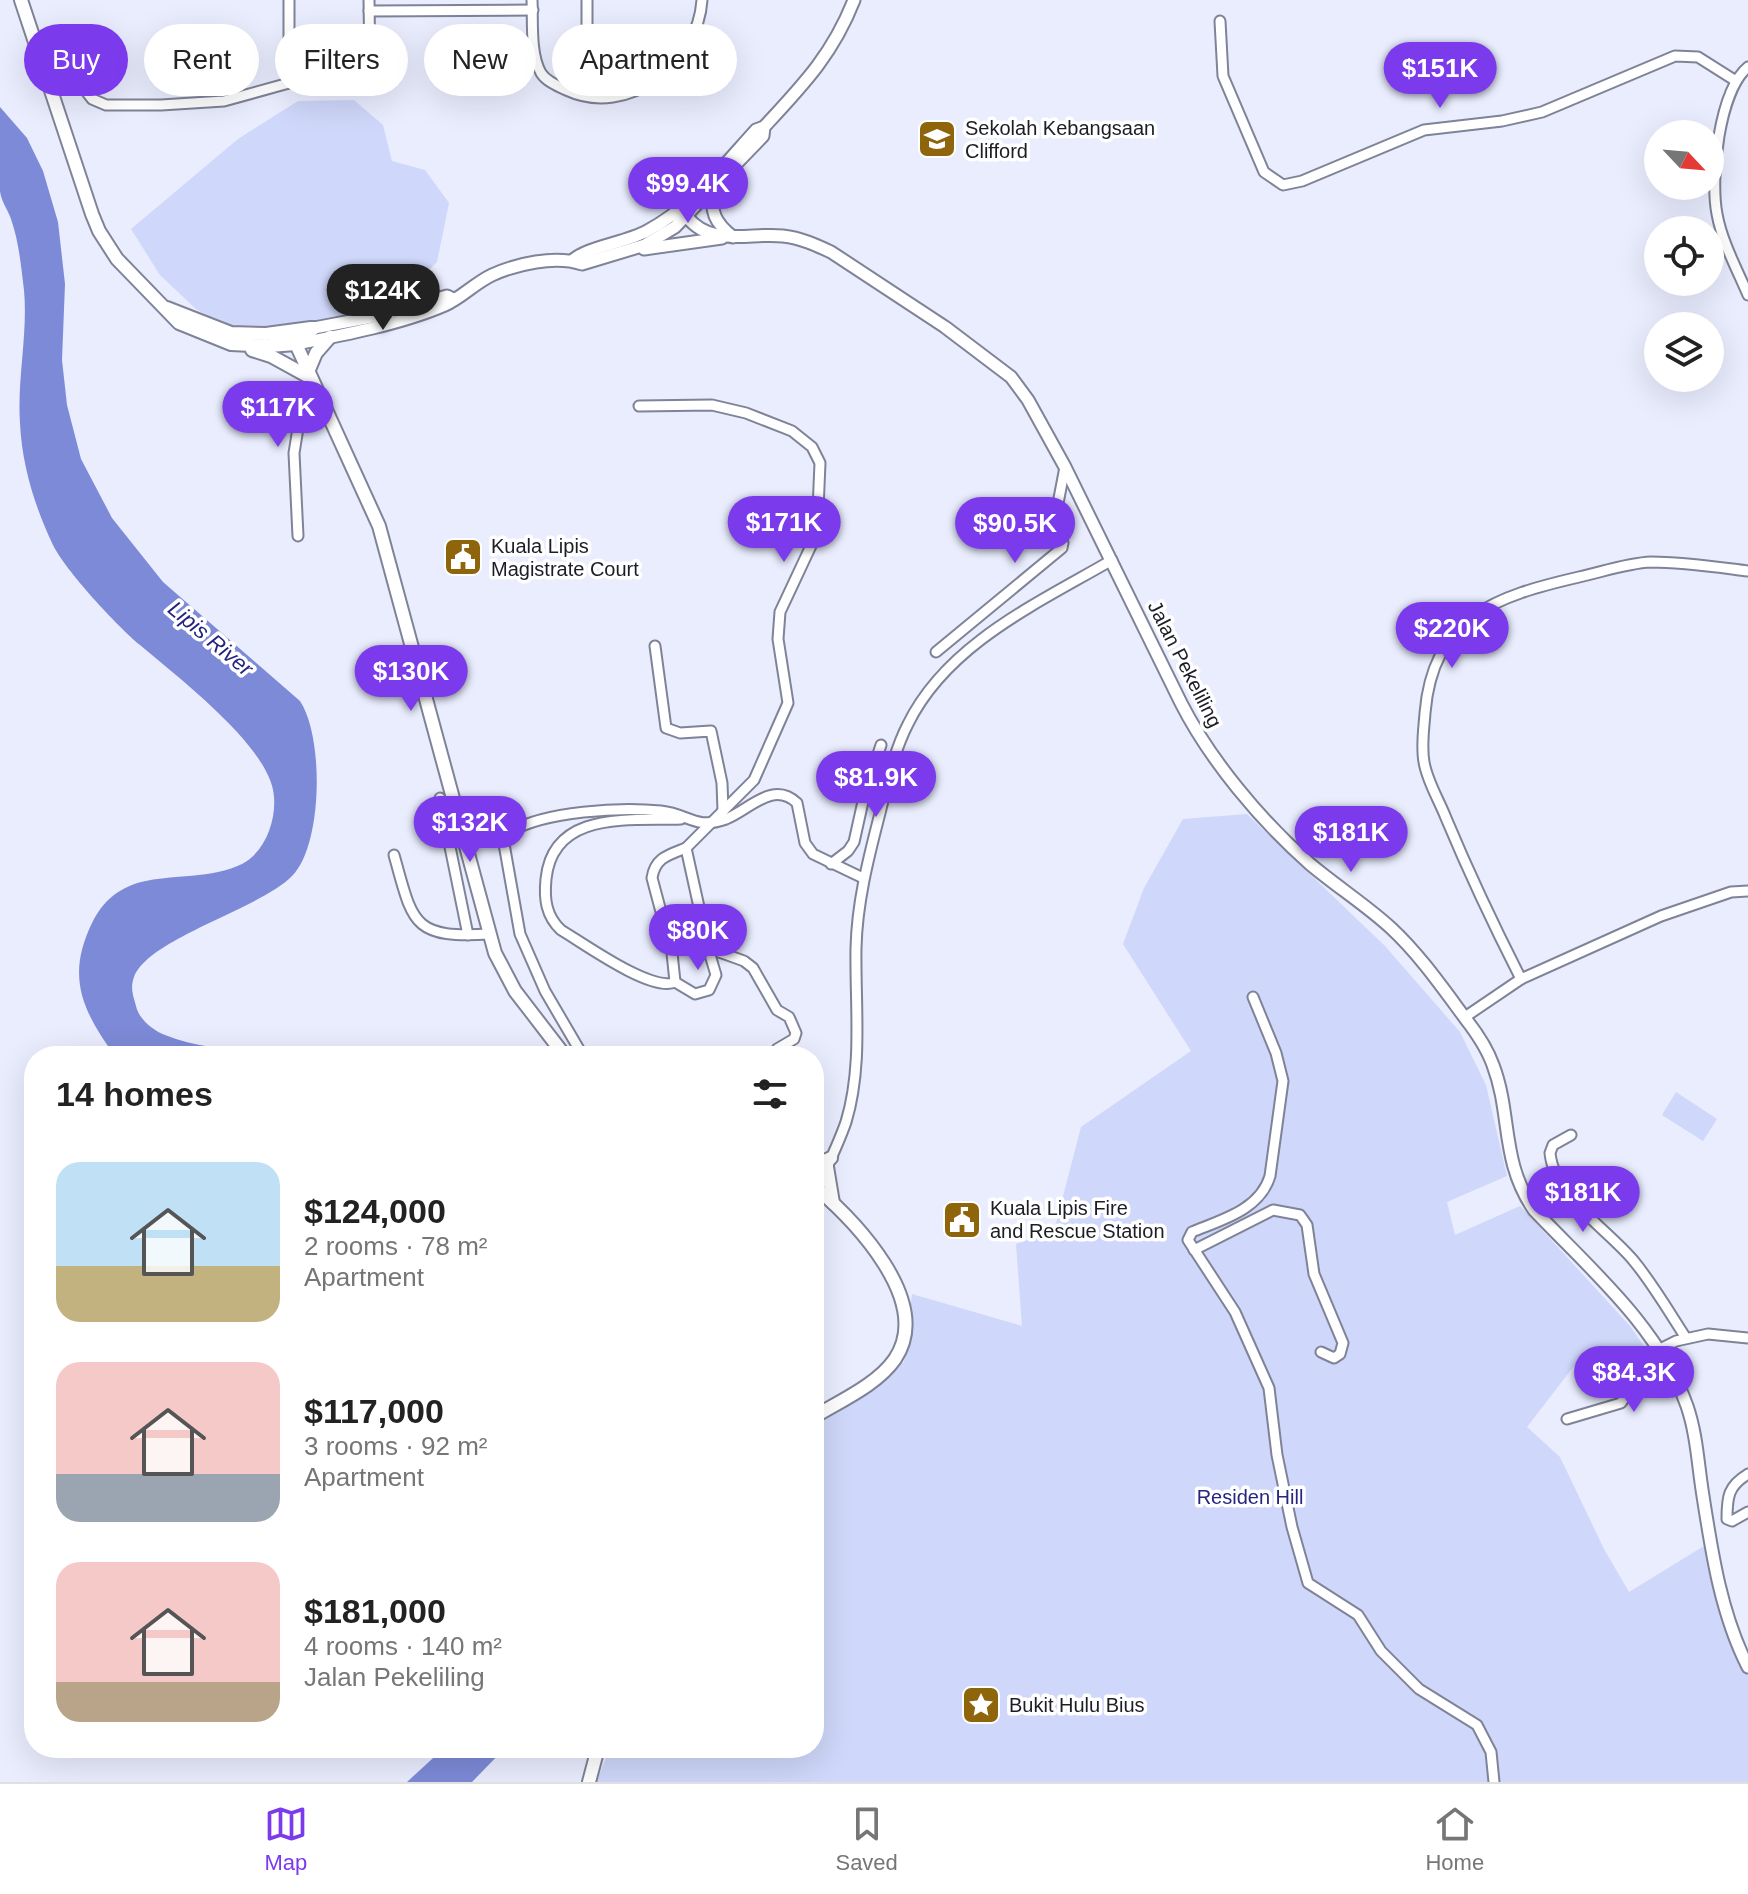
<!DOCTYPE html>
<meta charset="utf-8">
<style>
body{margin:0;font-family:Helvetica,sans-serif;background:#f6f6f6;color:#222;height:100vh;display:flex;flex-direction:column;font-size:30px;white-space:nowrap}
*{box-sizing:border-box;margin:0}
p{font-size:26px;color:#767676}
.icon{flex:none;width:44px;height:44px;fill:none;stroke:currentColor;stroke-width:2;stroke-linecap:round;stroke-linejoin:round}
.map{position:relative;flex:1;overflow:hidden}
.panel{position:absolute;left:24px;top:1046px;width:800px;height:712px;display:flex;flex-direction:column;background:#fff;border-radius:32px;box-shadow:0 8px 32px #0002}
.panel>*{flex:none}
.hud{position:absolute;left:24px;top:24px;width:800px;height:72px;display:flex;gap:16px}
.needle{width:52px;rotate:116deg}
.tools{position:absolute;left:1644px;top:120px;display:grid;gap:16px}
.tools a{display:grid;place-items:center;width:80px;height:80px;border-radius:50%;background:#fff;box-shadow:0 8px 32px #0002;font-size:40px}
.price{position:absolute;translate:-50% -68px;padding:0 18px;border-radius:28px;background:#7c3aed;color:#fff;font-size:26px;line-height:52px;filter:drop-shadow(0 2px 4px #0008)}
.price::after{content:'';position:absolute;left:50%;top:48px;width:24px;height:18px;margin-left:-12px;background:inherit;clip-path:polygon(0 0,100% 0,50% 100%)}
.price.selected{background:#222;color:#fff}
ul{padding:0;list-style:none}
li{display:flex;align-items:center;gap:24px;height:200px;padding:0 32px}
li span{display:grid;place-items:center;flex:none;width:224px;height:160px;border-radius:24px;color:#555}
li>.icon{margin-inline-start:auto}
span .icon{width:96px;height:96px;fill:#fffc;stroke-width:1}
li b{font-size:34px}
h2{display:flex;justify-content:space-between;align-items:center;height:96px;padding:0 32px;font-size:34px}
.pill{padding:0 28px;border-radius:36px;background:#fff;box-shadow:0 8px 32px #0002;font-size:28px;line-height:72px}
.pill.selected{background:#7c3aed;color:#fff}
.menu{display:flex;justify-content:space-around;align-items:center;height:112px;border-top:2px solid #e0e0e0;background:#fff;font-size:22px;color:#767676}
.menu a{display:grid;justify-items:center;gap:4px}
.menu .selected{color:#7c3aed}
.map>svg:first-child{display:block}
</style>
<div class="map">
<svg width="1748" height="1782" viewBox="0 0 1748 1782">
<rect width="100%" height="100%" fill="#e9edfe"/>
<g fill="#cfd7fa">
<path d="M 354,100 L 383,125 L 392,161 L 425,170 L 449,203 L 437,262 L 391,307 L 323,324 L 288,329 L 229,329 L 196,309 L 160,275 L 131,229 L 238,139 L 298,101 Z"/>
<path d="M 1247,814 L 1385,946 L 1460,1032 L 1486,1085 L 1507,1176 L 1447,1202 L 1455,1235 L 1520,1206 L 1630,1326 L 1648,1352 L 1631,1383 L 1587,1349 L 1527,1427 L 1560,1457 L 1604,1549 L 1629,1592 L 1704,1546 L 1720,1609 L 1748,1660 L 1748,1782 L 596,1782 L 606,1758 L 605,1748 L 814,1748 L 814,1423 L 904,1362 L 912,1294 L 1022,1326 L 1016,1244 L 1054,1231 L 1081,1127 L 1191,1051 L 1123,944 L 1144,888 L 1183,819 Z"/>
<path d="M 1676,1092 L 1717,1119 L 1703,1141 L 1662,1115 Z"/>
</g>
<g fill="#7d8ad7">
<path d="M 0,107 L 27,138 L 43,171 L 58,222 L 65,284 L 62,360 L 67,405 L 81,459 L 112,518 L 163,582 L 300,701 C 324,737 323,845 292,876 C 260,909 149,938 134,977 C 130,988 133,995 136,1006 C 139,1019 152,1030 165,1035 C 215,1055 270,1048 322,1056 L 115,1056 C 82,1010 66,977 92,923 C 103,901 117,889 141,882 C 173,874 212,879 242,864 C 265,852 276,821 274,797 C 272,748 176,676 140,645 C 118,627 65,570 53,545 C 35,507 22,466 20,423 C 17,379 28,334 24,290 C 21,266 19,242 11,219 C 8,210 1,201 0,191 C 0,164 0,134 0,107 Z"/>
<path d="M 444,1748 L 505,1748 L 472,1782 L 407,1782 Z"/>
</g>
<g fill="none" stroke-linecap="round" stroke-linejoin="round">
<g stroke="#7f8397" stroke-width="13">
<g id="minor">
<path d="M 289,0 L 289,83 L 357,83 L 367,78 L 370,71 L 369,0"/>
<path d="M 532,0 C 533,21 530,54 541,73 C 546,81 557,86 566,90 C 628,119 698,63 702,0"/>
<path d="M 587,0 L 587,40"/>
<path d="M 369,11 L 533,10"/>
<path d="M 1220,21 L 1223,76 L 1264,172 L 1283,185 L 1302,181 L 1424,130 L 1502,121 L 1542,112 L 1675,56 L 1698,57 L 1736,81"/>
<path d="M 42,58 L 72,73 L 92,99 L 106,105 L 161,105 L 224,101 L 289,83"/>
<path d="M 1748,67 C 1719,91 1710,178 1717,214 C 1722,242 1737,269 1748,295"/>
<path d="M 639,406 L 712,405 L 746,413 L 792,431 L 812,447 L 820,463 L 817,533 L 780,612 L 778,639 L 788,703 L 754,780 L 686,848 L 708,948 L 744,961 L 753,968 L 777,1010 L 789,1017 L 796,1033 L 794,1039 L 777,1049 L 774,1056"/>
<path d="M 298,536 L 294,453 L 303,397 L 307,390 L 315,387"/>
<path d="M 655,646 L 666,728 L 680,733 L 711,731 L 722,783 L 723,811"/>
<path d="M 936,652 L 1062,548 L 1063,543 L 1055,519 L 1065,467"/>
<path d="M 440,798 L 468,935"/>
<path d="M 681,819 C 630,821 553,810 546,879 C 544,899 546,916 561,930 C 583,943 652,993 675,982 L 672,953 L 652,878 C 655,858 668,855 686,848"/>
<path d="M 394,855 C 413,922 411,939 489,934"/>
<path d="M 831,864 L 848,851 L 854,842 L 864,797 L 881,745"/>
<path d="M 1521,979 C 1494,926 1469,873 1446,818 C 1439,800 1427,781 1424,762 C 1421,746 1424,728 1425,713 C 1433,616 1497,596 1579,577 C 1602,572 1627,563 1651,562 C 1684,562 1716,567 1748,571"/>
<path d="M 675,982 L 695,994 L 709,990 L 716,975 L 708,948"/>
<path d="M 1253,997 L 1276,1053 L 1283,1081 L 1270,1176 C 1260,1210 1221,1220 1192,1232 L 1188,1240 L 1235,1312 L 1269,1388 L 1277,1455 L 1292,1527 L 1308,1583 L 1358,1615 L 1381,1651 L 1419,1689 L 1477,1725 L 1491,1752 L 1494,1782"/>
<path d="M 1465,1017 L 1521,979 L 1661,916 L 1731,892 L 1748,891"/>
<path d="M 583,1056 L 545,991 L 520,934 L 504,844 L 510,832 C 545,811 620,807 661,811 C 689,814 695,830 726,819 C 749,810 773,780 797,803 L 805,843 L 813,854 L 863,878"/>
<path d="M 1571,1135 L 1553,1145 L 1550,1153 C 1554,1196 1608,1230 1633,1260 C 1653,1284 1669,1312 1686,1338"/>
<path d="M 817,1189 C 827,1167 838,1145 846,1122 C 863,1066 855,1005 856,948 C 857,903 868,860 879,817 C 887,786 893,753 908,724 C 947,644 1038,603 1112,560"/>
<path d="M 1194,1250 L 1273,1210 L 1300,1215 L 1307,1225 L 1314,1274 L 1343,1343 L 1340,1354 L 1334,1358 L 1321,1352"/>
<path d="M 1567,1419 L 1621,1403 L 1658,1350 L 1676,1341 L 1708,1334 L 1748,1338"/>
<path d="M 1748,1474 C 1728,1486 1727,1497 1727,1519 L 1732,1521 L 1748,1512"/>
</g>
</g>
<g stroke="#7f8397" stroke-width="15">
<g id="tertiary">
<path d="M 715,189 C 709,211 715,223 733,237"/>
<path d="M 687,217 C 712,248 751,232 783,236 C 801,238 816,245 831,252 L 945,327 L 1011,377 L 1028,400 L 1065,467 L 1181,703 C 1210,760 1261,821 1310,864 C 1336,886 1366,905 1391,928 C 1419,954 1442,987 1465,1018 C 1476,1032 1487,1048 1493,1065 C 1512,1115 1500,1160 1534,1210 C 1590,1269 1659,1327 1687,1406 C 1697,1435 1698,1466 1703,1496 C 1712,1554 1721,1614 1748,1667"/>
<path d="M 644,249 L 722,238"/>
<path d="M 572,261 C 586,247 625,243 647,231 C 691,208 723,166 756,130 L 764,127 C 803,85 833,54 854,0"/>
<path d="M 314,328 L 377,316 L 447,296 L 453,299"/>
<path d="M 296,344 C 343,335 401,324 445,305 C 461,298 475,283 492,275 C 516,264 555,255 582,264 L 645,245 L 675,227 L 763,136 L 764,127"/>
</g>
</g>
<g stroke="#7f8397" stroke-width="16">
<g id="secondary">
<path d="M 21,0 L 92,214 L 99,231 L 117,259 L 179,323 L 231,344 L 269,346 L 296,344 L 314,328"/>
<path d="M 167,308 L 231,333 L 266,334 L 311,328"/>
<path d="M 271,334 L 286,337 L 296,344 L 379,526 L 495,953 L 515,991 L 565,1056"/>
<path d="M 252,350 L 271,356 L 311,378"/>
<path d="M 308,372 L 316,353 L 330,337"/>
<path d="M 814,1166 L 831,1158"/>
<path d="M 827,1167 L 833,1203"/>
<path d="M 814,1186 C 854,1220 934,1301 895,1359 C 877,1385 840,1401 814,1417"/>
<path d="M 589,1782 L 598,1748"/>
</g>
</g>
<use href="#minor" stroke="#fff" stroke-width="9"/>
<use href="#tertiary" stroke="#fff" stroke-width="11"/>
<use href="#secondary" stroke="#fff" stroke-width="12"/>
</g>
<defs>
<g id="school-square" transform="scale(2)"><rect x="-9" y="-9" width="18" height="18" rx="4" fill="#8f650b" stroke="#fff"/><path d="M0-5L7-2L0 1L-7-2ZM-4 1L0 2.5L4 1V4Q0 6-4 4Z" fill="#fff"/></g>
<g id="civic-square" transform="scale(2)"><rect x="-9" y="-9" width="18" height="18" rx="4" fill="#8f650b" stroke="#fff"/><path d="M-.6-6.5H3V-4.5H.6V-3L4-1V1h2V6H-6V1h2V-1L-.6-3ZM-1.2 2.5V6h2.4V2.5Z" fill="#fff"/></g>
<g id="sight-square" transform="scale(2)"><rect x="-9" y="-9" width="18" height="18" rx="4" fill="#8f650b" stroke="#fff"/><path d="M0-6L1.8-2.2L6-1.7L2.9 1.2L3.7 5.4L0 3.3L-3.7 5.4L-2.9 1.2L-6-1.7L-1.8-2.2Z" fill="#fff"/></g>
</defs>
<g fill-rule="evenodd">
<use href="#school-square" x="937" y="139"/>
<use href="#civic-square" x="463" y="557"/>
<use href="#civic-square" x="962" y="1220"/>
<use href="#sight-square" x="981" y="1705"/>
</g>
<g text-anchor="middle" stroke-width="7" stroke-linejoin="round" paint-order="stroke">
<g font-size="20" fill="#1c1d25" stroke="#fff" text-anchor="start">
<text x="965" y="135">Sekolah Kebangsaan<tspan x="965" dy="23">Clifford</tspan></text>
<text x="491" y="553">Kuala Lipis<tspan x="491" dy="23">Magistrate Court</tspan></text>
<text x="990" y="1215">Kuala Lipis Fire<tspan x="990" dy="23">and Rescue Station</tspan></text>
<text x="1009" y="1712">Bukit Hulu Bius</text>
</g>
<g font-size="20" fill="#1c1d25" stroke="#fff">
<text transform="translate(1185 664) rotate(63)" y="7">Jalan Pekeliling</text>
</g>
<g font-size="20" fill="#27257f" stroke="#fff">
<text x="1250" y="1504">Residen Hill</text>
</g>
<g font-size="22" font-style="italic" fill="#25237d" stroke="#fff">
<text transform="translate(211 638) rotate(40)" y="8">Lipis River</text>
</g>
</g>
</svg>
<div class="tools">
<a><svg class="needle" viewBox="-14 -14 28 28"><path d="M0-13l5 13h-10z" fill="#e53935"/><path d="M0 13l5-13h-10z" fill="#767676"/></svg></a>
<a><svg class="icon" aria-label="locate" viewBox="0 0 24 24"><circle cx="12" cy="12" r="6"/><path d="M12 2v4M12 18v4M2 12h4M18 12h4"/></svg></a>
<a><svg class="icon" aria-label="layers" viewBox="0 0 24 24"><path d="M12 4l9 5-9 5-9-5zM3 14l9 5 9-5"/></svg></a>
</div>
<b class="price" style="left:1440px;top:110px">$151K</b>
<b class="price" style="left:688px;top:225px">$99.4K</b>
<b class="price selected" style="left:383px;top:332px">$124K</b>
<b class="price" style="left:278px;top:449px">$117K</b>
<b class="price" style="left:784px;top:564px">$171K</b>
<b class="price" style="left:1015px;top:565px">$90.5K</b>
<b class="price" style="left:1452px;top:670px">$220K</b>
<b class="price" style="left:411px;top:713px">$130K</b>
<b class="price" style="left:876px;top:819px">$81.9K</b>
<b class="price" style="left:470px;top:864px">$132K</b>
<b class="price" style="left:1351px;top:874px">$181K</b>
<b class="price" style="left:698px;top:972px">$80K</b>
<b class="price" style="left:1583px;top:1234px">$181K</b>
<b class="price" style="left:1634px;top:1414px">$84.3K</b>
<div class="hud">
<a class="pill selected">Buy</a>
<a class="pill">Rent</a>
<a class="pill">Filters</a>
<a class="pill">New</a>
<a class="pill">Apartment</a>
</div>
<section class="panel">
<h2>14 homes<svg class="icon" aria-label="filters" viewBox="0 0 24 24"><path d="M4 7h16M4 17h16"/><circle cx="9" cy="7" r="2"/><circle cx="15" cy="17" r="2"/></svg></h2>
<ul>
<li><span style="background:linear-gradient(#bfe0f5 65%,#c2b280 0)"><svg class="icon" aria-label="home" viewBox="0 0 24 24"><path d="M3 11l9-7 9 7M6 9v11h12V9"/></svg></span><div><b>$124,000</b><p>2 rooms · 78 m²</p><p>Apartment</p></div></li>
<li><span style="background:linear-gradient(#f6c9c9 70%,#9aa5b1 0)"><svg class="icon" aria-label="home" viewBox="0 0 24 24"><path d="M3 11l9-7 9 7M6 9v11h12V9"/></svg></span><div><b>$117,000</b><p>3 rooms · 92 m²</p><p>Apartment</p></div></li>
<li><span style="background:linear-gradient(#f6c9c9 75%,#b9a48a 0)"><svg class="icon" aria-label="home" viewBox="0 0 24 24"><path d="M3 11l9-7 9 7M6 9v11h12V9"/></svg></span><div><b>$181,000</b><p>4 rooms · 140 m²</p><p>Jalan Pekeliling</p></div></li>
</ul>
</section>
</div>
<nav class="menu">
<a class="selected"><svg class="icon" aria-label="map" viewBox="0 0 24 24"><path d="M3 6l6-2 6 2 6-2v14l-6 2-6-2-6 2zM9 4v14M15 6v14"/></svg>Map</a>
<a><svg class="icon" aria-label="saved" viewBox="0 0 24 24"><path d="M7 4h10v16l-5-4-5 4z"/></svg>Saved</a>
<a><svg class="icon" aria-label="home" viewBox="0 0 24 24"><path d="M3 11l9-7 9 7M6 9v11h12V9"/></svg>Home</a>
</nav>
